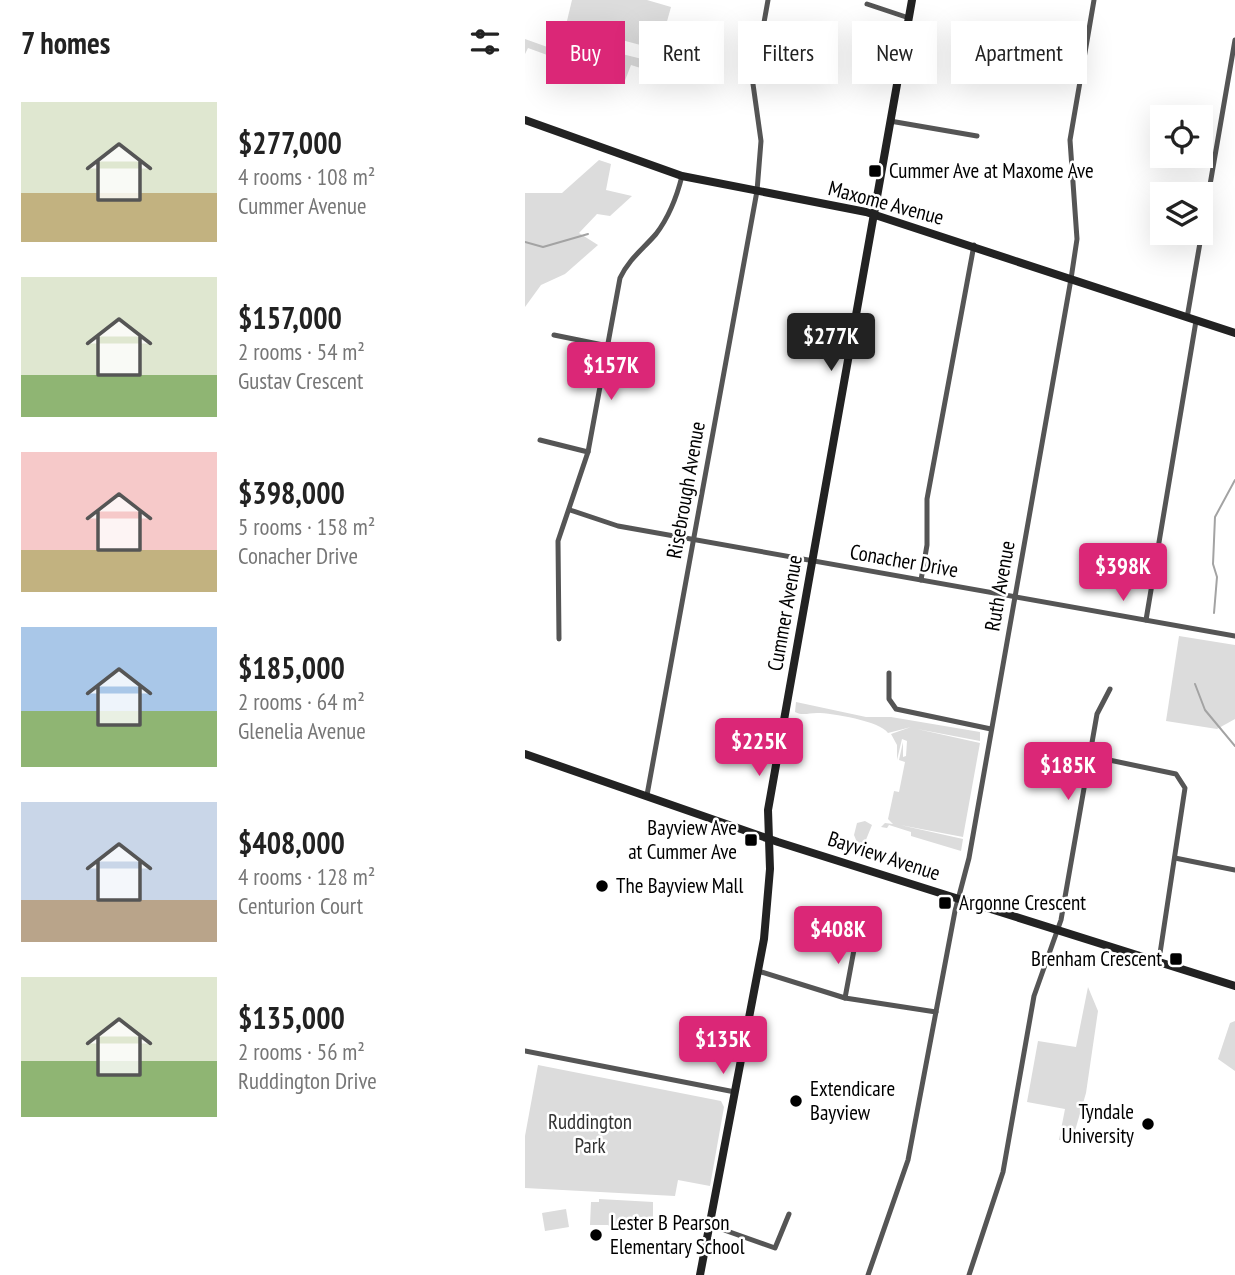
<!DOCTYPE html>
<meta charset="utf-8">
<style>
body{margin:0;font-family:"PT Sans Narrow",sans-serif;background:#f2f2f2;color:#222;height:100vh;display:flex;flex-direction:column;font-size:26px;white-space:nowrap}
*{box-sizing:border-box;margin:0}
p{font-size:23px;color:#767676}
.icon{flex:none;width:38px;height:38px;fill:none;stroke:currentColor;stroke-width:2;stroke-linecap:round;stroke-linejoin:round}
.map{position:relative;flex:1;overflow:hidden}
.panel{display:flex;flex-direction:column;background:#fff;width:525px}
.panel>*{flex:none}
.top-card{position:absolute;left:21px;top:21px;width:583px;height:63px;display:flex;gap:14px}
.buttons{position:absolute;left:625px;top:105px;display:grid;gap:14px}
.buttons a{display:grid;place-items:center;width:63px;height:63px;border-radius:0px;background:#fff;box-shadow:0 7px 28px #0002;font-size:35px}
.price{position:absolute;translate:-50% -60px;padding:0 16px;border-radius:7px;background:#db2777;color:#fff;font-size:23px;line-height:46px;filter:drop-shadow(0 2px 4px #0008)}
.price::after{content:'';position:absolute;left:50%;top:42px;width:21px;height:16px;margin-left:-10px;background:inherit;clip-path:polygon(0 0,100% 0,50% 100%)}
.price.on{background:#222;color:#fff}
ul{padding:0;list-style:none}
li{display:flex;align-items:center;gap:21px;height:175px;padding:0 21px}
li span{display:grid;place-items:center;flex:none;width:196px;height:140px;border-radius:0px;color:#555}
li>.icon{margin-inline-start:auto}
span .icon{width:84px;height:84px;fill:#fffc;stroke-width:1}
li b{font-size:30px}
h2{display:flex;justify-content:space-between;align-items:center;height:84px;padding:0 21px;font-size:30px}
.tag{padding:0 24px;border-radius:0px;background:#fff;box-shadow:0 7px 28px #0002;font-size:24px;line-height:63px}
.tag.on{background:#db2777;color:#fff}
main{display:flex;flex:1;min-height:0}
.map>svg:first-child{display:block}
</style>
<main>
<section class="panel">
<h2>7 homes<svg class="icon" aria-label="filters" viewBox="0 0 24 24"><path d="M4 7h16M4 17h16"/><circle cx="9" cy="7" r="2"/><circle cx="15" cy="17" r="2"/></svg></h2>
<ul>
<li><span style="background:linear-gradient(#dfe7d0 65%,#c2b280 0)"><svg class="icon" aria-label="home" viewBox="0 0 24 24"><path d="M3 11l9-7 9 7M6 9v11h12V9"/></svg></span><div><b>$277,000</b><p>4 rooms · 108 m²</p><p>Cummer Avenue</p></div></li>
<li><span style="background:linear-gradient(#dfe7d0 70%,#8fb573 0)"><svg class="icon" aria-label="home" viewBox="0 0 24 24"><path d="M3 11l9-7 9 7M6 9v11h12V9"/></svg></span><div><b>$157,000</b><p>2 rooms · 54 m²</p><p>Gustav Crescent</p></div></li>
<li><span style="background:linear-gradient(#f6c9c9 70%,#c2b280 0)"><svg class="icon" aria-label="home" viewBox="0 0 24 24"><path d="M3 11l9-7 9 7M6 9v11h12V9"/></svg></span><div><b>$398,000</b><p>5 rooms · 158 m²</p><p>Conacher Drive</p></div></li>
<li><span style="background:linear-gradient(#a9c7e8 60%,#8fb573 0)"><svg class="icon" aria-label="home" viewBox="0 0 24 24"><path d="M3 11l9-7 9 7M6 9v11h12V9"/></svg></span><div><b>$185,000</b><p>2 rooms · 64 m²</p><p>Glenelia Avenue</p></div></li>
<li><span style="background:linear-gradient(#c9d6e8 70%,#b9a48a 0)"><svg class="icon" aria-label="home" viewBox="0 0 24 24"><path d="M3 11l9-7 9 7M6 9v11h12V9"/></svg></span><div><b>$408,000</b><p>4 rooms · 128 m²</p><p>Centurion Court</p></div></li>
<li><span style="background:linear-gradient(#dfe7d0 60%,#8fb573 0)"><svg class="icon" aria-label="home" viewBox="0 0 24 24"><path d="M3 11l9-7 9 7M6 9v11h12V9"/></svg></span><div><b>$135,000</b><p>2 rooms · 56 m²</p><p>Ruddington Drive</p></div></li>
</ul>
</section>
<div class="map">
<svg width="710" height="1275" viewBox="0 0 710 1275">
<rect width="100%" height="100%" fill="#fff"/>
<g fill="#dcdcdc">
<path d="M 47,0 L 122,0 L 146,7 L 134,50 L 41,25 Z"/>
<path d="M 0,39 L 67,63 L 73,48 L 117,59 L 119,55 L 123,56 L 122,61 L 161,72 L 159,84 L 144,79 L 142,83 L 139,82 L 141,76 L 106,65 L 99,83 L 3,48 L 0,54 Z"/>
<path d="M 143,40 L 162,43 L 157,64 L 138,59 Z"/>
<path d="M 74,160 L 86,164 L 81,190 L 107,196 L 85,216 L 72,214 L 54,233 L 73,245 L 40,274 L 16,285 L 0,307 L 0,193 L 37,193 Z"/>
<path d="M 654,636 L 710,645 L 710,719 L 692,729 L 641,721 Z"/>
<path d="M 271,702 L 341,717 L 366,717 L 455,732 L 455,741 L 392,729 L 455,743 L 438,837 L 375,825 L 438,839 L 436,851 L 386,836 L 386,832 L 364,825 L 362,828 L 356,827 L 360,823 L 368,824 L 363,819 L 369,791 L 374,792 L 380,762 L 374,760 L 378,742 L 378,757 L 381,756 L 382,741 L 377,739 L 372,760 L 372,745 L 366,734 L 386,727 L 363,733 C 355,721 307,713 292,713 C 283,713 278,716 270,712 Z"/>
<path d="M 340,821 L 347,825 L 336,852 L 329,835 L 332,823 Z"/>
<path d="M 563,987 L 573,1011 L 561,1093 L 547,1141 L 534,1140 L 540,1109 L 502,1102 L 513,1041 L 551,1047 Z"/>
<path d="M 710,1021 L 710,1071 L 693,1059 L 705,1023 Z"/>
<path d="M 13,1065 L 196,1101 L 199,1107 L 185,1186 L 153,1180 L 150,1196 L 0,1188 L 0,1136 Z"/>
<path d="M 74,1199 L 128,1202 L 128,1225 L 109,1225 L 108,1231 L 91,1231 L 83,1225 L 65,1225 L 66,1202 L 74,1202 Z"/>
<path d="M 41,1209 L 44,1227 L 20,1231 L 17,1213 Z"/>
</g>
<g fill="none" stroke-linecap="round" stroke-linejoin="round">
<g stroke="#a3a3a3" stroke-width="2">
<path d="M 0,242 L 18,247 L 63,234"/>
<path d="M 689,613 L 692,577 L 688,564 L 690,517 L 710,480"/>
<path d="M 670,684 L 680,710 L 710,746"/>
</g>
<g stroke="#555" stroke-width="5">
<path d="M 342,4 L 384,18"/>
<path d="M 365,121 L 452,136"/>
<path d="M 662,318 L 710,40"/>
<path d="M 29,335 L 83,346"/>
<path d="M 15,440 L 63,452"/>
<path d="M 45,510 L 93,526 L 710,636"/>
<path d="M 396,580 L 402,545 L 402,499 L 449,245"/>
<path d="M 621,620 L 671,321"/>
<path d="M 34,639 L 33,541 L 63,452 L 95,278 C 104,259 118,249 131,234 C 144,217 152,196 157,176"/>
<path d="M 364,673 L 364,699 L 371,709 L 466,729"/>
<path d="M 565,756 L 651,774 L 660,788 L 634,960"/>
<path d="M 122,795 L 232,191 L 236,141 L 228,84 L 243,0"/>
<path d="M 650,858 L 710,870"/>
<path d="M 233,971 L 320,998 L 411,1012"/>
<path d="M 320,998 L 331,939"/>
<path d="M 0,1051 L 210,1092"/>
<path d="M 185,1225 L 250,1248 L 264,1214"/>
<path d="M 343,1275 L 383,1160 L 430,911 L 444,858 L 546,279 L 552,239 L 545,140 L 569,0"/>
<path d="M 444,1275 L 478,1172 L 509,996 L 536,920 L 572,714 L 585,689"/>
</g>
<g stroke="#222" stroke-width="8">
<path d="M 0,120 L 157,176 L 341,212 L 710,333"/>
<path d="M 0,754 L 253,842 L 710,986"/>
<path d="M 175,1275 L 239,939 L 245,869 L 243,810 L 387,0"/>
</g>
</g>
<g fill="#000" stroke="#fff" stroke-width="2.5">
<rect x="343" y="164" width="14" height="14" rx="3.5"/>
<rect x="219" y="833" width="14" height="14" rx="3.5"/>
<circle cx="77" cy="886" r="7"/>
<rect x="413" y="896" width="14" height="14" rx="3.5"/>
<rect x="644" y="952" width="14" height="14" rx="3.5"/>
<circle cx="271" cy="1101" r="7"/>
<circle cx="623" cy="1124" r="7"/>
<circle cx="71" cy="1235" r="7"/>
</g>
<g text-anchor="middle" stroke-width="5" stroke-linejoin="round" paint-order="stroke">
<g font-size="21" fill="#000" stroke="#fff" text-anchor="start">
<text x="364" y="178">Cummer Ave at Maxome Ave</text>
<text x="212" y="835" text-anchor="end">Bayview Ave<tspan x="212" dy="24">at Cummer Ave</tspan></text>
<text x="91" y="893">The Bayview Mall</text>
<text x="434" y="910">Argonne Crescent</text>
<text x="637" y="966" text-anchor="end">Brenham Crescent</text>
<text x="285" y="1096">Extendicare<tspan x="285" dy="24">Bayview</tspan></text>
<text x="609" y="1119" text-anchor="end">Tyndale<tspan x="609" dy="24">University</tspan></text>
<text x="85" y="1230">Lester B Pearson<tspan x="85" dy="24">Elementary School</tspan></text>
</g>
<g font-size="21" fill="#000" stroke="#fff">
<text transform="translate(361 203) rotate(15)" y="7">Maxome Avenue</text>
<text transform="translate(161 490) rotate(-80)" y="7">Risebrough Avenue</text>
<text transform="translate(379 561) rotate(10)" y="7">Conacher Drive</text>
<text transform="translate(475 586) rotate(-80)" y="7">Ruth Avenue</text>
<text transform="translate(260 613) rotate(-80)" y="7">Cummer Avenue</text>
<text transform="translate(359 856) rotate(18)" y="7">Bayview Avenue</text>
</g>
<g font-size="21" fill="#333" stroke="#fff">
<text x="65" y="1129">Ruddington<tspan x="65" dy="24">Park</tspan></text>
</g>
</g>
</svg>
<div class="buttons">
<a><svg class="icon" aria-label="locate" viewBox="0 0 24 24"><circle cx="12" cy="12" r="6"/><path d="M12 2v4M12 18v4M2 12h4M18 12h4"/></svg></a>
<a><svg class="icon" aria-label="layers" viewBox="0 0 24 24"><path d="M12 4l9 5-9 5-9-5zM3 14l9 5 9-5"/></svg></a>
</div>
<b class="price on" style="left:306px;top:373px">$277K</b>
<b class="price" style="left:86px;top:402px">$157K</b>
<b class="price" style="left:598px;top:603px">$398K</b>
<b class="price" style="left:234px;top:778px">$225K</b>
<b class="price" style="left:543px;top:802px">$185K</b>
<b class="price" style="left:313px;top:966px">$408K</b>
<b class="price" style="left:198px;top:1076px">$135K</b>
<div class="top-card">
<a class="tag on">Buy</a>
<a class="tag">Rent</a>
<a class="tag">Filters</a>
<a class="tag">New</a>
<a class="tag">Apartment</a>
</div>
</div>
</main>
